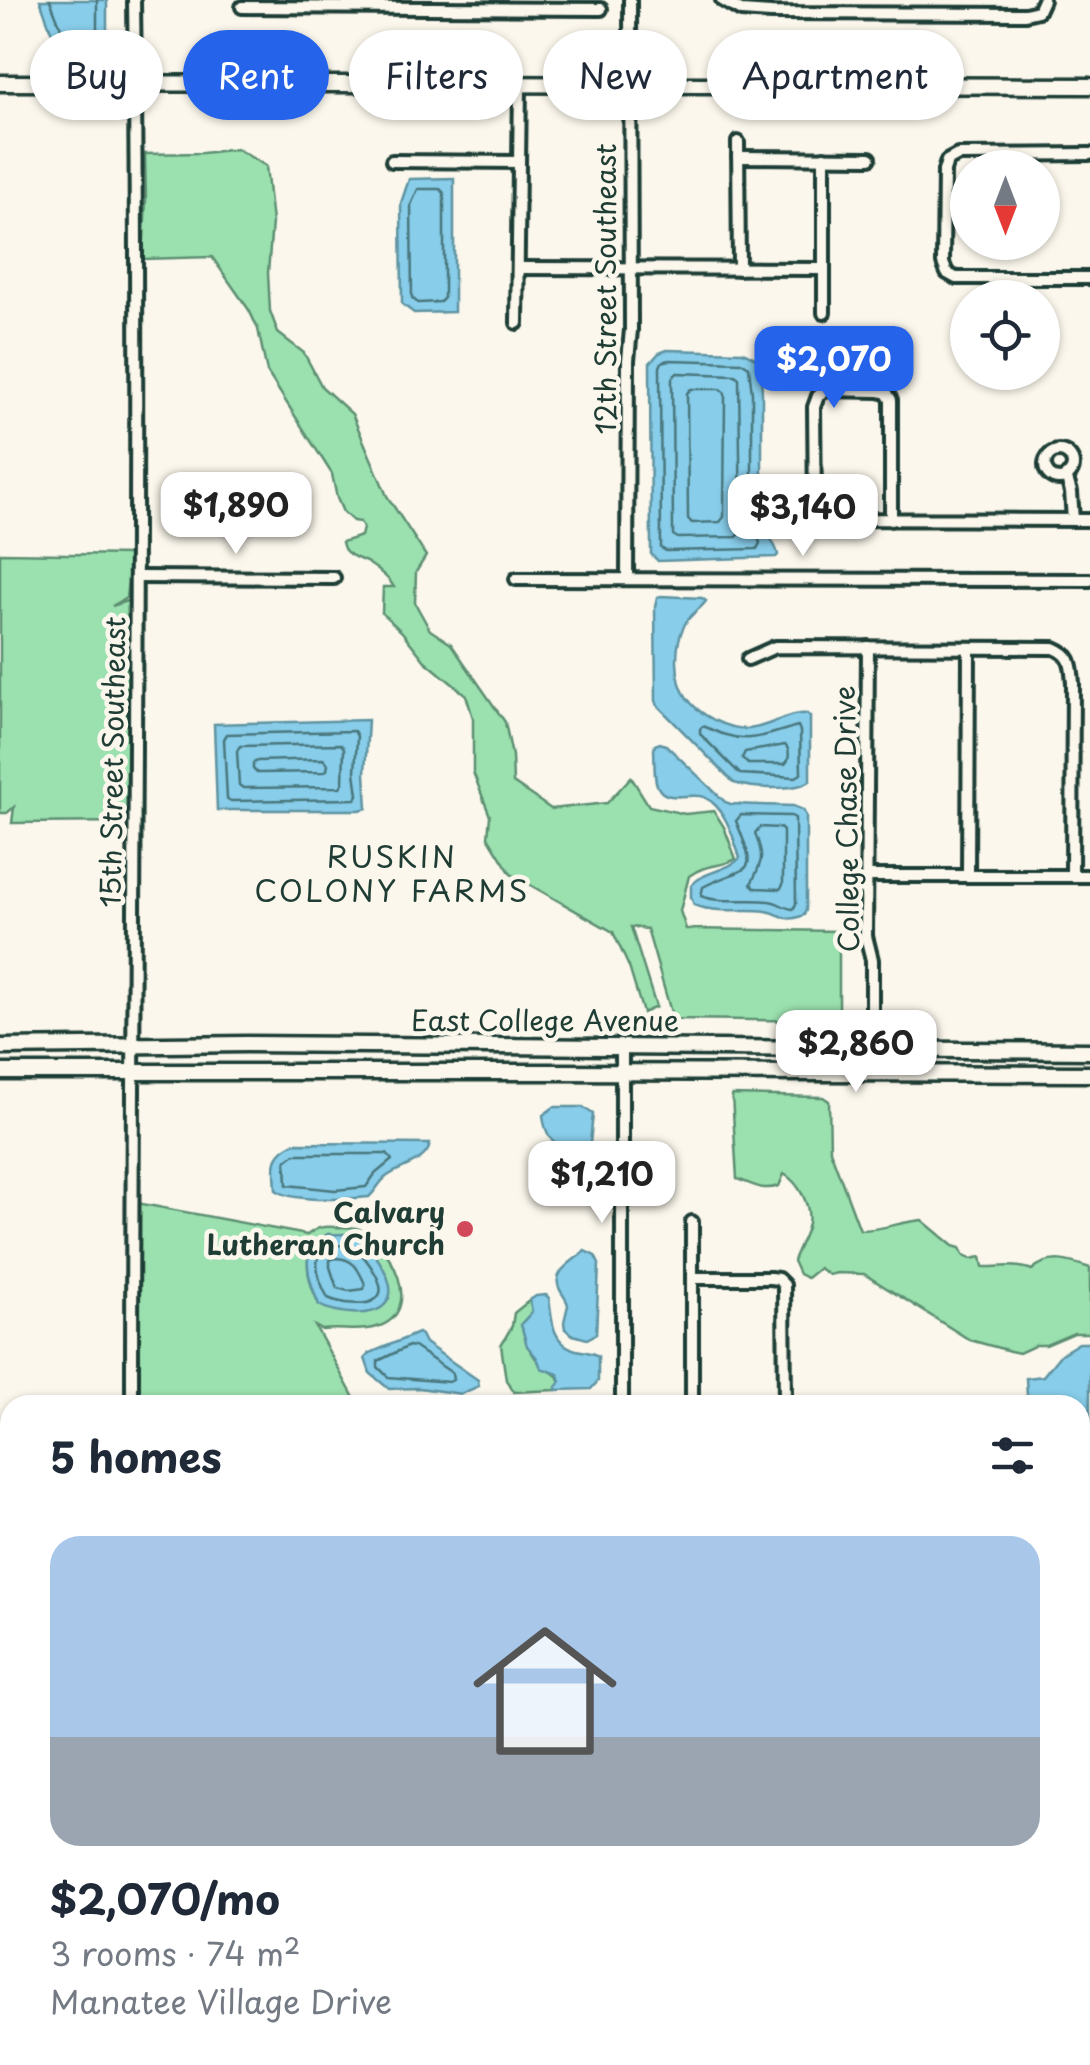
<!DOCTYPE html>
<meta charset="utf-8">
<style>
body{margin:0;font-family:"Playpen Sans",sans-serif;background:#f2f2f3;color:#1f2937;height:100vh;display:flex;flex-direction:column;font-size:38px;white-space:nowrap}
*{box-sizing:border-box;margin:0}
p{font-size:32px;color:#747a83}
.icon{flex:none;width:55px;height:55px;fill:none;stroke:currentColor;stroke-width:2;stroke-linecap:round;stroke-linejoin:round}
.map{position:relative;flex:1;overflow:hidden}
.drawer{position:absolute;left:0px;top:1395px;width:1090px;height:670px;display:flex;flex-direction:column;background:#fff;border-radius:30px 30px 0 0;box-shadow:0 2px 8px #0004}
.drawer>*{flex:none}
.banner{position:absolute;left:30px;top:30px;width:1030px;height:90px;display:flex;gap:20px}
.needle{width:65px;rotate:180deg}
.fabs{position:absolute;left:950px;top:150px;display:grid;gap:20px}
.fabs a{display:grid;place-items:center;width:110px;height:110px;border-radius:50%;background:#fff;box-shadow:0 2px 8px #0004;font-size:50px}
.price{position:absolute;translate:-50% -85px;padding:0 22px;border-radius:20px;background:#fff;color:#222;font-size:32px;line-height:65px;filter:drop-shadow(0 2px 5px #0008)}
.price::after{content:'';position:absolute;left:50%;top:60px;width:30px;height:22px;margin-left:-15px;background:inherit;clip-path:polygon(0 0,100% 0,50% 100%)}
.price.selected{background:#2563eb;color:#fff}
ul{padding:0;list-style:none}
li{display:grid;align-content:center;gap:20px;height:530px;padding:0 50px}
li+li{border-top:2px solid #e0e1e3}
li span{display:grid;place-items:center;height:310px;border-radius:30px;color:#555}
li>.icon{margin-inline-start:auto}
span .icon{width:180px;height:180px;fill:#fffc;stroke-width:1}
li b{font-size:42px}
h2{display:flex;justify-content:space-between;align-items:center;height:120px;padding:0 50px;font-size:42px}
.tag{padding:0 35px;border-radius:45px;background:#fff;box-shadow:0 2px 8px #0004;font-size:35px;line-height:90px}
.tag.selected{background:#2563eb;color:#fff}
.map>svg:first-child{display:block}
</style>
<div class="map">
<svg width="1090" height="2065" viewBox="0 0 1090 2065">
<rect width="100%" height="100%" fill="#fbf7ec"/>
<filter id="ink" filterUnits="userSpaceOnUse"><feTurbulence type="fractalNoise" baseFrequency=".01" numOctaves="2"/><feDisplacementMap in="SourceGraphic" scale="20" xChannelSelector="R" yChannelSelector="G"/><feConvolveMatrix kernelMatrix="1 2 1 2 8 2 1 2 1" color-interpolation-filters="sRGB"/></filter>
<g filter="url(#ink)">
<g fill="#9be1af" stroke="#5d8f72" stroke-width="2.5" fill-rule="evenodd">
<path d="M 237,149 L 266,166 L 272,222 L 268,273 L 270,311 L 278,333 L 304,353 L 322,387 L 352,414 L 387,496 L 426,556 L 416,572 L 415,603 L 430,630 L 451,644 L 505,722 L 512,756 L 513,783 L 551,809 L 607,803 L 631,777 L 649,806 L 685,814 L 714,811 L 724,827 L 736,859 C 718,868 707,863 689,876 L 680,911 L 686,929 L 839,931 L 839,1021 L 673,1019 L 647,929 L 631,927 L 656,1007 L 643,1013 L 629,967 L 613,932 L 511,874 L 488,837 L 490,816 L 473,772 L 473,718 L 466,695 L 425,661 L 402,632 L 382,613 L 383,587 L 394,587 C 389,578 377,569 368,563 C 361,559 350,557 345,550 C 343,548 343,545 342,542 L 361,536 L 363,528 L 360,522 L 353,521 L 343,512 L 337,498 L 332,474 L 267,372 L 258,329 L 249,310 L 212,257 L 143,259 L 146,199 L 145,154 L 203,153 Z"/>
<path d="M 0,553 L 131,555 L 126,598 L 112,606 L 130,600 L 130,822 L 12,823 L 14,807 L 7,813 L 0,813 Z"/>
<path d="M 732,1095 L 823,1097 L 829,1101 L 830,1150 L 860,1230 C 884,1230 899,1222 922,1220 L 953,1246 L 960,1248 L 964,1256 L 971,1259 L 981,1257 L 983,1267 C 999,1267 1019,1264 1032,1270 C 1050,1254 1070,1261 1090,1268 L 1090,1333 L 1074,1333 L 1046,1345 L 1036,1345 L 1019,1353 L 1010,1351 L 970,1340 L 864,1274 L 837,1273 L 829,1275 L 819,1268 L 807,1278 L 799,1274 L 793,1261 C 797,1248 806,1236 808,1223 C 811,1205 799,1183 784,1174 L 779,1186 C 761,1192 753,1184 737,1179 Z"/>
<path d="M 137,1203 L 307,1235 C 318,1227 322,1226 335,1227 C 343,1228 352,1226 359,1229 C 391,1243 426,1312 377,1327 C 359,1333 340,1327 322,1330 L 315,1326 L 358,1405 L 137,1405 ZM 328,1234 L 352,1235 L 318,1302 C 309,1283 305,1266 310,1245 Z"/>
<path d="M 530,1300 L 532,1312 L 521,1324 C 525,1339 529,1353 541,1364 C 548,1371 555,1372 561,1381 L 556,1390 L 514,1392 L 506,1380 L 501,1345 L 512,1326 L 514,1313 Z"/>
<path d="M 1080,1572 L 1090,1572 L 1090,1666 L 1080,1684 Z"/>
</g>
<g fill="#88cdea" stroke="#5e93a1" stroke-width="2.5">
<path d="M 40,0 L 107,0 L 107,42 L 102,48 L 57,47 Z"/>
<path d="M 454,178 L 454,312 L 414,313 L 402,304 L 401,203 L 409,179 Z"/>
<path d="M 667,350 L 743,352 L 757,359 L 761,371 L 762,393 L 762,521 C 764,534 776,542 778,555 L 776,557 L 658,561 L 651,554 L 650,363 L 659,353 Z"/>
<path d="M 661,596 L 702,598 L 706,601 C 700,610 690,614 685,624 C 674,644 674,680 687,698 C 700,716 727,729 748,729 C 768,728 790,711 807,714 L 810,717 L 810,781 C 795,791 753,789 734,783 L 658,706 L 656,701 L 655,607 L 657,598 Z"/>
<path d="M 368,720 L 365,773 L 367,808 L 360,810 L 217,810 L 214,724 Z"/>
<path d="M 660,743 L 666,745 L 725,802 L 731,804 L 793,806 L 803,810 L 806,816 L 806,910 L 804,915 C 783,924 783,913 766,911 C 743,908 716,914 694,905 L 691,897 L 691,886 C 704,870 727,872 740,858 C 734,839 725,806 704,797 C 692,792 668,803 659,789 C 653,781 655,761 654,750 L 655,745 Z"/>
<path d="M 554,1107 L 583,1107 L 593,1114 L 590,1143 C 563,1153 546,1145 543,1115 Z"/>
<path d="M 294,1143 L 430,1144 C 426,1164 399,1166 385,1178 C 379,1183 376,1191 369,1197 C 346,1199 294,1203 276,1190 C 275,1166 270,1155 294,1143 Z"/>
<path d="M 328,1234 C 335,1235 345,1233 352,1235 C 369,1240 393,1277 390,1294 C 385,1322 335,1314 319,1305 C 311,1284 304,1268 310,1245 Z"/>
<path d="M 585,1251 L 595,1256 L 599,1264 L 596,1334 L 587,1339 L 573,1335 L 565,1329 L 564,1322 L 568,1305 C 567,1300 563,1295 560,1290 C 550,1272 574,1261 585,1251 Z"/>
<path d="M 546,1295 L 549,1298 C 552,1318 551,1341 573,1349 C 582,1352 589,1351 598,1356 L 598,1381 L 591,1389 L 556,1390 L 556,1387 L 561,1381 L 558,1374 L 541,1368 L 537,1358 L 527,1346 L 521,1324 L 532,1312 L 530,1300 L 536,1296 Z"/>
<path d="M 418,1333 L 421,1335 L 425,1343 L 478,1380 L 479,1386 L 461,1394 L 419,1388 L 389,1389 L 370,1373 L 365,1358 L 370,1353 Z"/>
<path d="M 1079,1343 L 1090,1343 L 1090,1553 L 1080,1557 L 1080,1405 L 1034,1405 L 1027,1395 L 1026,1378 L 1043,1376 L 1061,1354 Z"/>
</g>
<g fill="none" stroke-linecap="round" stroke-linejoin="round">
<g stroke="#49777d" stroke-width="2.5">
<path d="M 50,0 L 64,36 C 72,40 89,41 97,36 L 97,0"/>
<path d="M 418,189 L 440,189 L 444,193 L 444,298 L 440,302 L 418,303 L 412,298 L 411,205 Z"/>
<path d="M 669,360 L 741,362 L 749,367 L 752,393 L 752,522 L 760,543 L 757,549 L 666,551 L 661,548 L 660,367 L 662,362 Z"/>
<path d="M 677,373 L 735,375 L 739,378 L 741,532 L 737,537 L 678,538 L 673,535 L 672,378 Z"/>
<path d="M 691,389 L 720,389 L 725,393 L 724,517 L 720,522 L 692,523 L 688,519 L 687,393 Z"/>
<path d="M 703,726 C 711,729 718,733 726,735 C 752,744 774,732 798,726 L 800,731 L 801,774 L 796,777 L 740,774 L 700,734 L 700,729 Z"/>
<path d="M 354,731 L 357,736 L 355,772 L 358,795 L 355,799 L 231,801 L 227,799 L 224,739 L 227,734 Z"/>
<path d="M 341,744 L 344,748 L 343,783 L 340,787 L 243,788 L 239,785 L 237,751 L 240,746 Z"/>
<path d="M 785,745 C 790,749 790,760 785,764 L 748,764 L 742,758 L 745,752 Z"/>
<path d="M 323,759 L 328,764 L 327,770 L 323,772 L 257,773 L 253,769 L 253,763 L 257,761 Z"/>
<path d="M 741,815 L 791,816 L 795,818 L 796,904 L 793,909 C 783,908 779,902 769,901 C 747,898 721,904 701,896 L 703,887 C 748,863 761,881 736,821 Z"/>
<path d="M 760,827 L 780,828 L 783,831 L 783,885 L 780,889 L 755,888 L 751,884 C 762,861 765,859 755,833 Z"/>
<path d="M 295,1154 L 387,1154 L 392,1160 L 375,1174 L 366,1187 L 335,1190 L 287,1185 L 286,1161 Z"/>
<path d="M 328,1245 C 335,1245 345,1244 352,1247 C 362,1251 384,1281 380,1293 C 374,1310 339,1303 328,1298 C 320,1284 314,1267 319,1251 Z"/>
<path d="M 335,1258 C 353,1258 358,1268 365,1284 L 364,1289 L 349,1291 L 337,1288 L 330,1267 L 330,1260 Z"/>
<path d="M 409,1346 L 414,1347 L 452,1373 L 453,1380 L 449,1382 L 388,1377 L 378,1367 L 378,1361 Z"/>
</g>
<g stroke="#1f3d34" stroke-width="18">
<g id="street">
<path d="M 722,0 L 741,11 L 771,13 L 1025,14 L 1038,11 L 1043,0"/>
<path d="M 242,7 L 601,9"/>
<path d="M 738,142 L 739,269"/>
<path d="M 1090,154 L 958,155 L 947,161 L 944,171 L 943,263 L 947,273 L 956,278 L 1090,278"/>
<path d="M 738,157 L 870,158"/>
<path d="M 824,157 L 824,313"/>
<path d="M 392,161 L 519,162"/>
<path d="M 518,268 L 824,269"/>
<path d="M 517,323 L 520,85"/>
<circle cx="1059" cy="465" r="14"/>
<path d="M 1066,476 L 1071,492 L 1073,520"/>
<path d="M 891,520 L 891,400 L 887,393 L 879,391 L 825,390 L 818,396 L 814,407 L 815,510 L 817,515 L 826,519 L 1090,520"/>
<path d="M 138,577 L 334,578"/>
<path d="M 516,579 L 1090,580"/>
<path d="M 627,579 L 628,360 L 631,330 L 630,0"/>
<path d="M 868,647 L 866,936 L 872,960 L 872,1050"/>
<path d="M 748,659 L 775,647 L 1054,648 C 1073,656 1071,665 1073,683 L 1072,876"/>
<path d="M 867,876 L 1090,876"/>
<path d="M 968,876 L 969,649"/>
<path d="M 692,1278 L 770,1278 L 778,1279 L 784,1285 L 785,1405"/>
<path d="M 132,1405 C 132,937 140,468 134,0"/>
<path d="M 622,1405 L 622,1047"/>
<path d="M 692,1405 L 692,1222"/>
<path d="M 0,1561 L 10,1561"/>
<path d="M 10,1619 L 2,1619 L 2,1687 L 10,1698"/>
<path d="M 0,1766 L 10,1766"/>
<path d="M 257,2055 L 257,2065"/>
<path d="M 134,2065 L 136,2055"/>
<path d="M 382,2065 L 382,2055"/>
<path d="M 536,2065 L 536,2055"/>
<path d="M 621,2065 L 621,2055"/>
</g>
</g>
<g stroke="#1f3d34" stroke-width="21">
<g id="secondary">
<path d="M 0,83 L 1090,86"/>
<path d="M 0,1047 L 247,1044 L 1090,1051"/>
<path d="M 0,1072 C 363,1070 727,1073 1090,1074"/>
</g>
</g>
<use href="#street" stroke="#fbf7ec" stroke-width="10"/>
<use href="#secondary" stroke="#fbf7ec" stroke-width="14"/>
<g stroke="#1f3d34" stroke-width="2.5">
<path d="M 1080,1712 L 1090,1694"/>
<path d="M 889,2065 L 895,2055"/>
</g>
</g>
</g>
<circle fill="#d1495b" stroke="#fbf7ec" stroke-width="4" cx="465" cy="1229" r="10"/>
<g text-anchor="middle" stroke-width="9" stroke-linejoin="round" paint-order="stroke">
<g font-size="28" fill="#1f3d34" stroke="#fbf7ec">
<text transform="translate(606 289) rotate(-90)" y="10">12th Street Southeast</text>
<text transform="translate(113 762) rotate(-89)" y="10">15th Street Southeast</text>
<text transform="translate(847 819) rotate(-91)" y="10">College Chase Drive</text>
<text x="545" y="1031">East College Avenue</text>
</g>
<g font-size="28" font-weight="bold" fill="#1f3d34" stroke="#fbf7ec" text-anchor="end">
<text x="445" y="1223">Calvary<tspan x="445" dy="32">Lutheran Church</tspan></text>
</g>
<g font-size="30" letter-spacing="2.5" fill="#1f3d34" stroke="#fbf7ec">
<text x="392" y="868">RUSKIN<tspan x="392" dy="34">COLONY FARMS</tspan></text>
</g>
</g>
</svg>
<div class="fabs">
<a><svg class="needle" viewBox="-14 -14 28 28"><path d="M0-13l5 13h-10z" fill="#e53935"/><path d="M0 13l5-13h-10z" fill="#747a83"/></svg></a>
<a><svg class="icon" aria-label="locate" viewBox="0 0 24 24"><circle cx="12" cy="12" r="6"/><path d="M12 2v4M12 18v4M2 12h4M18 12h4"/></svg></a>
</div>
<b class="price selected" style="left:834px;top:411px">$2,070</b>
<b class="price" style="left:236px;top:557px">$1,890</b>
<b class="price" style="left:803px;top:559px">$3,140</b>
<b class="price" style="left:856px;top:1095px">$2,860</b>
<b class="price" style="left:602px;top:1226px">$1,210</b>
<div class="banner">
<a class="tag">Buy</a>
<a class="tag selected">Rent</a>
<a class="tag">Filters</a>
<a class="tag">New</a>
<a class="tag">Apartment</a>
</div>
<section class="drawer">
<h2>5 homes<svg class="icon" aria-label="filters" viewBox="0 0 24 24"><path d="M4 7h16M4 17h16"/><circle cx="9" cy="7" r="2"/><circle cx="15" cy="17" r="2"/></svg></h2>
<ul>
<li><span style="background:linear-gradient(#a9c7e8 65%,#9aa5b1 0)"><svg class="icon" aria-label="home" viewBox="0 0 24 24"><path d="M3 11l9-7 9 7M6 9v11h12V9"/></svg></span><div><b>$2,070/mo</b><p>3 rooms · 74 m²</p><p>Manatee Village Drive</p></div></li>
</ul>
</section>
</div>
